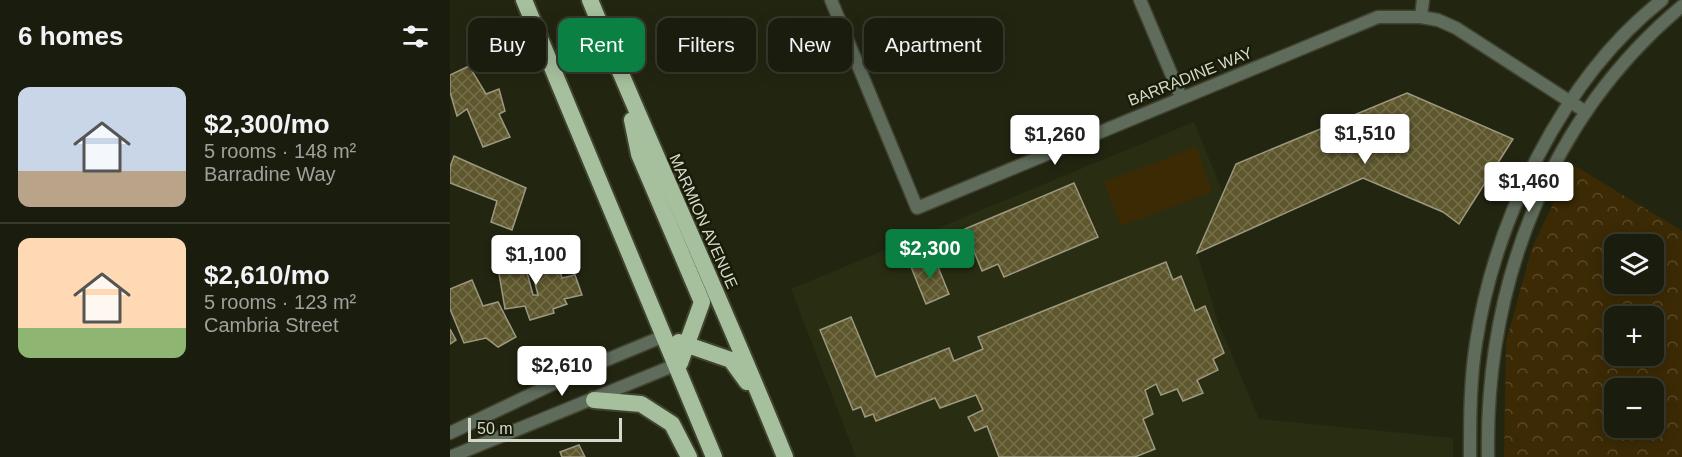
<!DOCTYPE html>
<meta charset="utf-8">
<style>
body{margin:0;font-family:Helvetica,sans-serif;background:#232516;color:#f1f3f6;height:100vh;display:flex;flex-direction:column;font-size:22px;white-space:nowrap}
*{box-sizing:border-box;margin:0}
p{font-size:20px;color:#9fa19d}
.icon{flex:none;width:33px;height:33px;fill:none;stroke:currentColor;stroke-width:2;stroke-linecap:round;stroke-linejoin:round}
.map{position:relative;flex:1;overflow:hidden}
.panel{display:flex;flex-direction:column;background:#1a1c0d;width:450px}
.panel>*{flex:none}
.guide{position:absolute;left:18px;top:18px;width:570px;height:54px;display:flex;gap:12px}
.fabs{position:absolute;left:1154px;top:234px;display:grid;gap:12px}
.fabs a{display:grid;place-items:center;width:60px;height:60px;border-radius:12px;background:#1a1c0d;box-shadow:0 3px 15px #0003,0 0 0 2px #383a2e;font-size:30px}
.scale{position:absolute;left:18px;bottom:15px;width:154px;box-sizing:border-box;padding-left:6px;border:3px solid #d5d9cc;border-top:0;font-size:16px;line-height:21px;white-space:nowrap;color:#d5d9cc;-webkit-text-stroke:4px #191d08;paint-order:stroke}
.price{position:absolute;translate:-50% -51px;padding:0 14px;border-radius:6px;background:#fff;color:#222;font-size:20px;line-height:39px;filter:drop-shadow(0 2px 3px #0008)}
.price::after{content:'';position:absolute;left:50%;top:36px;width:18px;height:14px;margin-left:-9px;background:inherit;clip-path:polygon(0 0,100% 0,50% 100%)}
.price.selected{background:#0b8043;color:#fff}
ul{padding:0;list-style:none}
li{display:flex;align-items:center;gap:18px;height:150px;padding:0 18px}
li+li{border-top:2px solid #383a2e}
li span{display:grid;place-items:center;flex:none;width:168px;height:120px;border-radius:12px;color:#555}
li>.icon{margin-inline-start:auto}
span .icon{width:72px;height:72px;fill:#fffc;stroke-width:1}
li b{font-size:26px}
h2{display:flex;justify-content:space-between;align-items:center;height:72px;padding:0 18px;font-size:26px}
.chip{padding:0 21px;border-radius:12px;background:#1a1c0d;box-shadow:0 3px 15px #0003,0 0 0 2px #383a2e;font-size:21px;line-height:54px}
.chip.selected{background:#0b8043;color:#fff}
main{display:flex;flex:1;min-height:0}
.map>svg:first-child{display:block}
</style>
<main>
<section class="panel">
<h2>6 homes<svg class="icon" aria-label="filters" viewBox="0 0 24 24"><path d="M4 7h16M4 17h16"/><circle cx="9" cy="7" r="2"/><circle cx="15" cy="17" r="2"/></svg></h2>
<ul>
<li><span style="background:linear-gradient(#c9d6e8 70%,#b9a48a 0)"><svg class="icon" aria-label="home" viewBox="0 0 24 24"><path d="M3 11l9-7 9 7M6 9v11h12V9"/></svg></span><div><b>$2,300/mo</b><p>5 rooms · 148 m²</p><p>Barradine Way</p></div></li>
<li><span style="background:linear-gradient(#ffd9b3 75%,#8fb573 0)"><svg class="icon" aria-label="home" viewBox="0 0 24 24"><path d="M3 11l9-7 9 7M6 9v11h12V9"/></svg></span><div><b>$2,610/mo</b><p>5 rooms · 123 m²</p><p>Cambria Street</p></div></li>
</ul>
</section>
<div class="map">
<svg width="1232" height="457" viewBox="0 0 1232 457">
<defs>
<pattern id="forest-crowns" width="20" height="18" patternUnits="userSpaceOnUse" patternTransform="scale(1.5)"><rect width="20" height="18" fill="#3c2a05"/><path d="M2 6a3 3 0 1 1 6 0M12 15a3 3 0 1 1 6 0" fill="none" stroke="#574828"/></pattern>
<pattern id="building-cross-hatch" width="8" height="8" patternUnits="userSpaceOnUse" patternTransform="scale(1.5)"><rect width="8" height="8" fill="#5e572d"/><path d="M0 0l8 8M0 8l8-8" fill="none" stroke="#746f4a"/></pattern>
</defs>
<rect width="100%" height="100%" fill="#222611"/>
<path fill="#292e12" d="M 744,122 L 775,198 L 747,253 L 768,322 L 809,419 L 1003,438 L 1003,457 L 406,457 L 341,289 Z"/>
<path fill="url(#forest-crowns)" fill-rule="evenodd" d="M 1122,164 L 1232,231 L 1232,457 L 1054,457 L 1056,342 L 1082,248 ZM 1164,244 L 1203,244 L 1203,284 L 1164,284 ZM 1164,316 L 1203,316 L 1203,356 L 1164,356 ZM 1164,388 L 1203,388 L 1203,428 L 1164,428 Z"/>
<path fill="#3c2a05" d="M 746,147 L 762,192 L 671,226 L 654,182 Z"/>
<g fill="url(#building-cross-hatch)" stroke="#9d987f" stroke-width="1.5">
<path d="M 19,66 L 36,94 L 49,89 L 55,111 L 49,114 L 60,137 L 33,147 L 17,109 L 7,116 L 0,92 L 0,75 Z"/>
<path d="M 957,93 L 1063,139 L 1009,224 L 993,212 L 913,178 L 747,253 L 786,164 Z"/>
<path d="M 4,156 L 76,188 L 62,230 L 41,222 L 47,201 L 0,183 L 0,167 Z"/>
<path d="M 624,183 L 648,237 L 554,277 L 548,264 L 532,271 L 515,229 Z"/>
<path d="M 96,251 L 99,264 L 107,262 L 112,278 L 125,275 L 132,295 L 114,299 L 117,304 L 103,309 L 104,313 L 80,320 L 75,306 L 55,309 L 47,262 L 65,257 L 67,261 L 73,257 L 83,295 L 88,295 L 79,259 Z"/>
<path d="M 484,257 L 499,294 L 476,304 L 461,267 Z"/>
<path d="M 716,262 L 723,280 L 731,276 L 745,311 L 755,306 L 774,353 L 763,359 L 768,370 L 747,380 L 753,393 L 733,401 L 727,389 L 711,395 L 706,384 L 695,390 L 703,414 L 693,419 L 705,449 L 685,457 L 549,457 L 537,426 L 525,431 L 518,417 L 533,410 L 526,395 L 490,408 L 485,398 L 426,421 L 423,414 L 415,417 L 411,407 L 403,410 L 370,330 L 401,317 L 426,377 L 499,348 L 504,361 L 533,349 L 528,337 Z"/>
<path d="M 22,280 L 33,306 L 48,302 L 66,337 L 48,347 L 36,338 L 14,343 L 0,309 L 0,289 Z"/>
<path d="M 0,329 L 6,340 L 0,344 Z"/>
<path d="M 129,445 L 135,457 L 112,457 L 110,452 Z"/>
</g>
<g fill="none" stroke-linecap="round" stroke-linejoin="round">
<g stroke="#3f432f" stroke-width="15">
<g id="minor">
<path d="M 381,0 L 467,208 L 928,17 L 971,17"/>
<path d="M 690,0 L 731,97"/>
<path d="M 973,0 L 971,17 L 988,20 L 1006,28 L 1136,112"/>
</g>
</g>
<g stroke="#3f432f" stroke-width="15">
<g id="tertiary">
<path d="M 0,433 L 132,370 L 214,336"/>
<path d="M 0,457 L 230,363"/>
<path d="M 1020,457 C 1020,419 1020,381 1026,343 C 1045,219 1113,78 1212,0"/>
<path d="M 1038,457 C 1035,286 1098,118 1232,6"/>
</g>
</g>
<g stroke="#3f432f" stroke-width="20">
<g id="trunk">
<path d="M 74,0 L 264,457"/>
<path d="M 140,0 C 203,153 273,303 335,457"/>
<path d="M 182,120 L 189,154 L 252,302 L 230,363"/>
<path d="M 229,342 L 281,360 L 297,382"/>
<path d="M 144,400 L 191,404 L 222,424 L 239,457"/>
</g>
</g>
<use href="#minor" stroke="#5f6b5b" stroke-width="12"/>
<use href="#tertiary" stroke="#5f6b5b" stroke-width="12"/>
<use href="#trunk" stroke="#a6c09d" stroke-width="16"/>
</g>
<g text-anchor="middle" stroke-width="5" stroke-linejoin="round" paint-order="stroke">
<g font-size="16" fill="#d5d9cc" stroke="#191d08">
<text transform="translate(740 76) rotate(-22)" y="6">BARRADINE WAY</text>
<text transform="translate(254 221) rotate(66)" y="6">MARMION AVENUE</text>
</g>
</g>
</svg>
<div class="fabs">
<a><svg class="icon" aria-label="layers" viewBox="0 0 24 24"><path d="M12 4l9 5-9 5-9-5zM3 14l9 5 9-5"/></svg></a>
<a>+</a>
<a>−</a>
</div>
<div class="scale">50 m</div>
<b class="price" style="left:915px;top:165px">$1,510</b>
<b class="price" style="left:605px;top:166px">$1,260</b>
<b class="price" style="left:1079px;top:213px">$1,460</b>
<b class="price selected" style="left:480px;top:280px">$2,300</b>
<b class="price" style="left:86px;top:286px">$1,100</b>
<b class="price" style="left:112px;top:397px">$2,610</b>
<div class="guide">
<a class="chip">Buy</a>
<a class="chip selected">Rent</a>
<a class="chip">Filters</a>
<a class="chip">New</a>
<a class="chip">Apartment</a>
</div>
</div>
</main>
